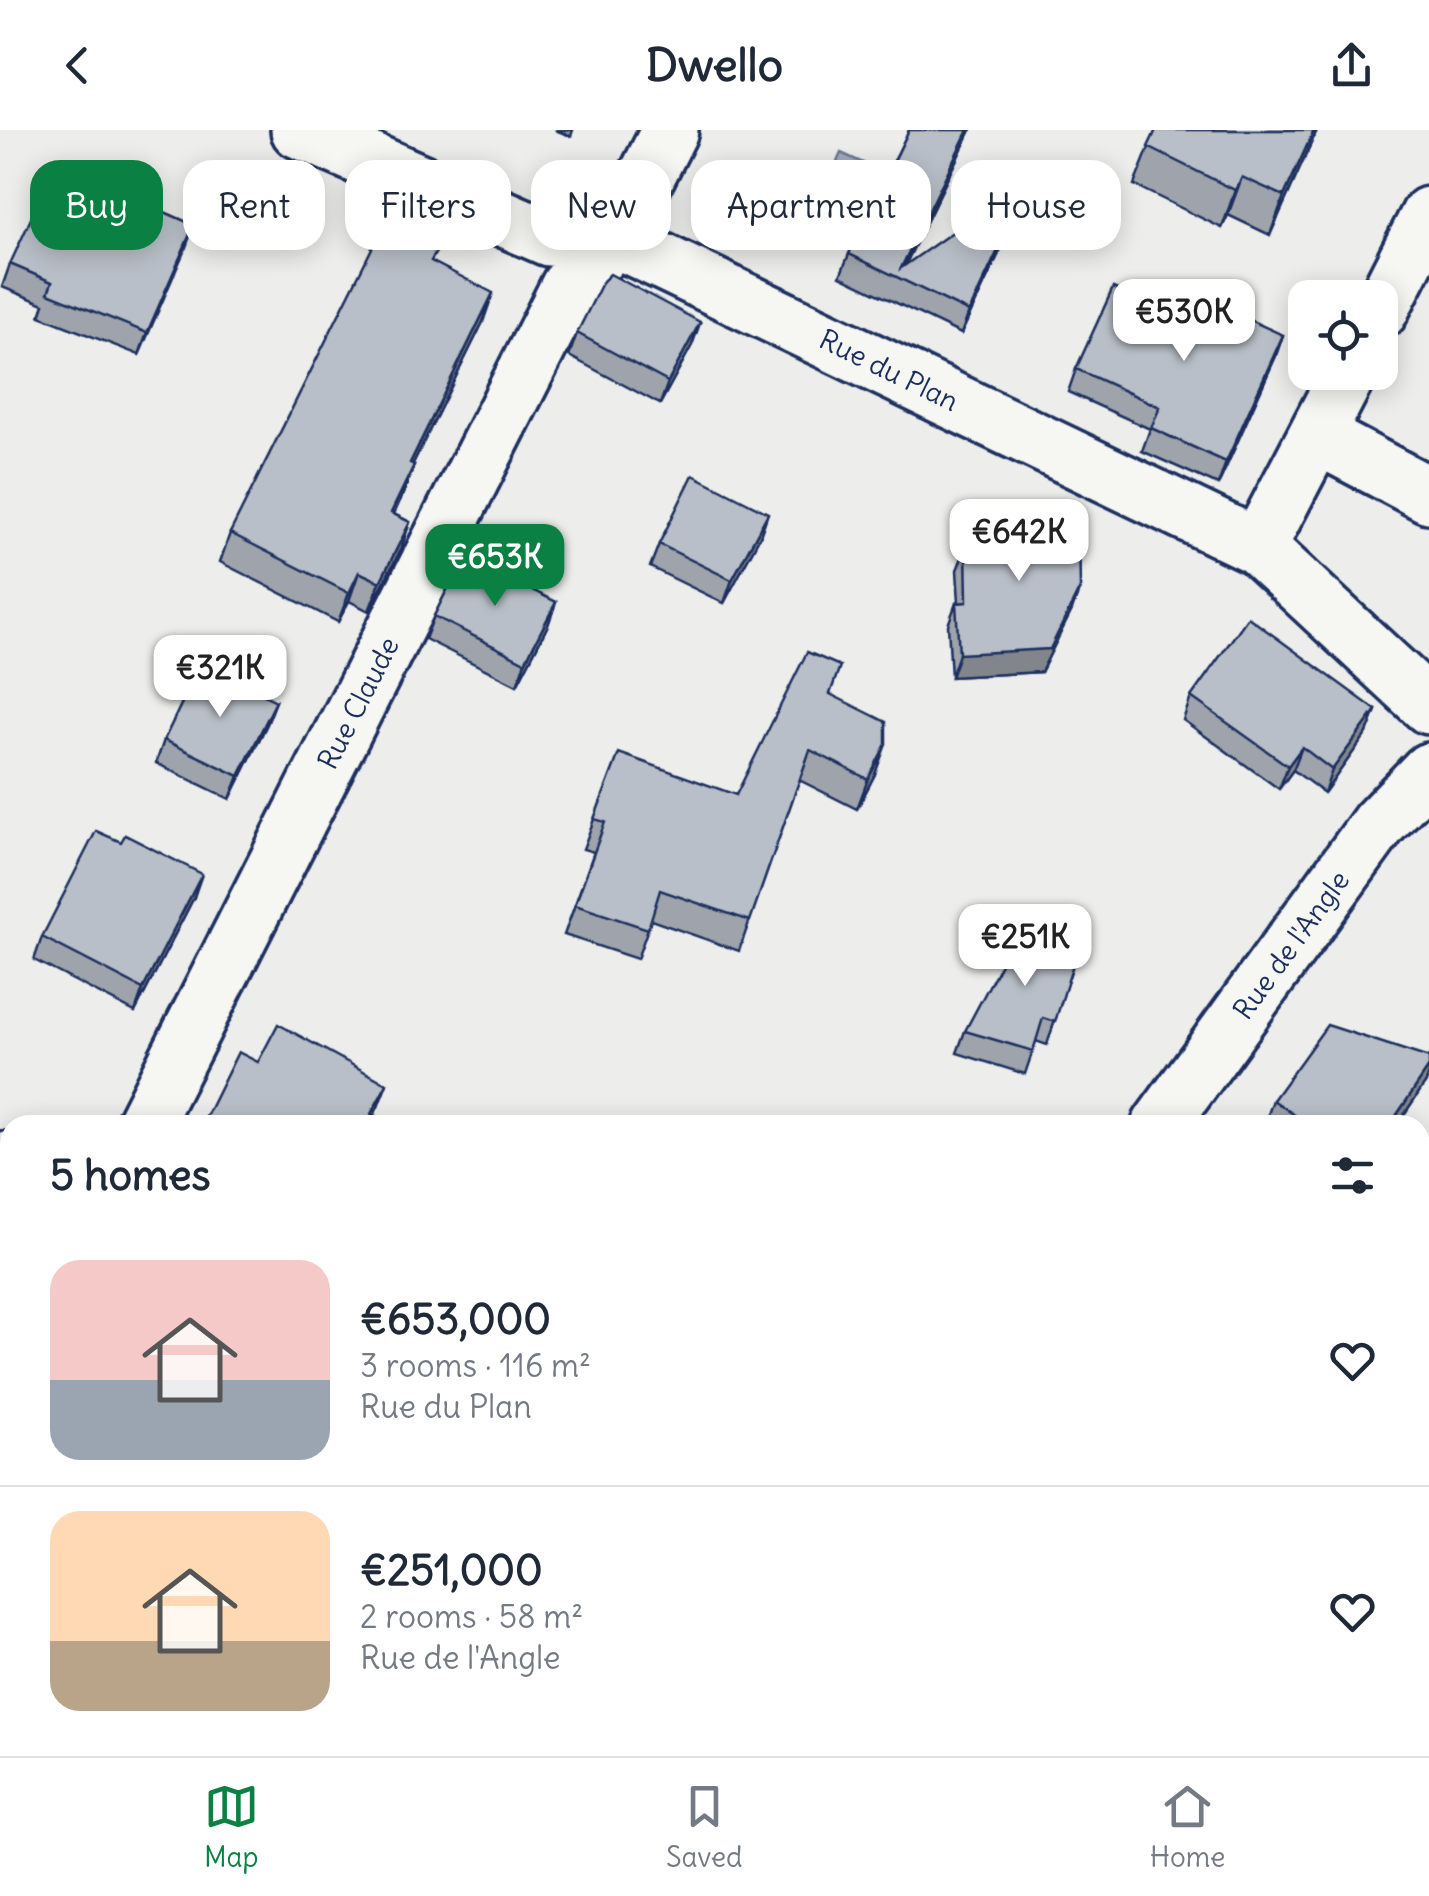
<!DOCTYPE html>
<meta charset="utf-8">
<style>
body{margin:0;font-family:Delius,sans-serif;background:#f6f6f7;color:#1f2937;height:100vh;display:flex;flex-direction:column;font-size:38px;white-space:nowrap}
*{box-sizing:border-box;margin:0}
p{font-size:32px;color:#747a83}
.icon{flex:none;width:55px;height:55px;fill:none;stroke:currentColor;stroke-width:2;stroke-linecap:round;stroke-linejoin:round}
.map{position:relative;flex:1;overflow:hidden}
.sheet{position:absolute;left:0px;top:985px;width:1430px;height:642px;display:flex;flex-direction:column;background:#fff;border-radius:30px 30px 0 0;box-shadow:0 5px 25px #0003}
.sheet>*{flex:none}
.hud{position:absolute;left:30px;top:30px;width:1370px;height:90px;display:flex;gap:20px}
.tools{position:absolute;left:1288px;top:150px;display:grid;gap:20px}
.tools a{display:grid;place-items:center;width:110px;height:110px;border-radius:20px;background:#fff;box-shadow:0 5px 25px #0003;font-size:50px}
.price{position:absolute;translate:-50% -85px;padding:0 22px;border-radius:20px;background:#fff;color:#222;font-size:32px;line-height:65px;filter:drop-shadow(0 2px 5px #0008)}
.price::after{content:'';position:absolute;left:50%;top:60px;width:30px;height:22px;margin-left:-15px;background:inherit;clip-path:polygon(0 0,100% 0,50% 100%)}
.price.on{background:#0b8043;color:#fff}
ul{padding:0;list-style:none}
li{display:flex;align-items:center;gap:30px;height:250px;padding:0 50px}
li+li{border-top:2px solid #e0e1e3}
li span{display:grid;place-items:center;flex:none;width:280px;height:200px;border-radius:30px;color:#555}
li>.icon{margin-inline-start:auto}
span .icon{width:120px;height:120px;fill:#fffc;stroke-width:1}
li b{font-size:42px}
h2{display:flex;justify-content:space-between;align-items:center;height:120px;padding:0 50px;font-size:42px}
.pill{padding:0 35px;border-radius:30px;background:#fff;box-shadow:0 5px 25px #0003;font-size:35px;line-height:90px}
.pill.on{background:#0b8043;color:#fff}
header{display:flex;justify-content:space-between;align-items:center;height:130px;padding:0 50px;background:#fff;font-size:45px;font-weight:800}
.tabs{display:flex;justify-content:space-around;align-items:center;height:140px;border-top:2px solid #e0e1e3;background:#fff;font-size:28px;color:#747a83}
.tabs a{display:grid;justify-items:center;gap:5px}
.tabs .on{color:#0b8043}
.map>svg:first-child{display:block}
</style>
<header><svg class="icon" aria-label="back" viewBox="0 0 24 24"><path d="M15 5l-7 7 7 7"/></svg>Dwello<svg class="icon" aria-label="share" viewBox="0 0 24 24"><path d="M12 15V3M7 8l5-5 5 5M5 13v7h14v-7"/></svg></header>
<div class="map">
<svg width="1429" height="1626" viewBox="0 0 1429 1626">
<rect width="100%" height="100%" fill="#edeeec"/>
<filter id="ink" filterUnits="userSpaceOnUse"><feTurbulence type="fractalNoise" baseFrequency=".01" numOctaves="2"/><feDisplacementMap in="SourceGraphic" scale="20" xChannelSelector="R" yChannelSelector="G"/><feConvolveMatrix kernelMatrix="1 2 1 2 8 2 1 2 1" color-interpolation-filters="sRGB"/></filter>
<g filter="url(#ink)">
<path fill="#a5acbc" stroke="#6e7a96" stroke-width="2.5" d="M 841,23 L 876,39 L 845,110 L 810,94 Z"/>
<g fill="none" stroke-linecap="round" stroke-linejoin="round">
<path stroke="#526184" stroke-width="2.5" d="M 850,38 L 860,42 L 861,47 L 841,92 L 836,95 L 826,90 L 825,85 L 845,40 Z"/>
<g stroke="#1b2f5e" stroke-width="62">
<g id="minor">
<path d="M 299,0 L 549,108 L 615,109 L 1258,417 L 1429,576"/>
<path d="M 1380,181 L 1429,85"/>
<path d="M 1317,306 L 1429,365"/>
<path d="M 1258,417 L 1349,242"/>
<path d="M 144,995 L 569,156 L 615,109 L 670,0"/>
<path d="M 1160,995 L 1379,693 L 1429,641"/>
<path d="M 0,1030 L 10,1036"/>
<path d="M 753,1618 L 757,1626"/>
</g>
</g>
<use href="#minor" stroke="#f6f6f2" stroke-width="55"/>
</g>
<g fill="#9fa4ac" stroke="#1b2f5e" stroke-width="2.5">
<path d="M 555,0 L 573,0 L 571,6 Z"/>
<path d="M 909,0 L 971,0 L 905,135 L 1025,68 L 961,204 L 840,146 L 849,124 Z"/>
<path d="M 1156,0 L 1317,0 L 1270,105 L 1228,85 L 1222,98 L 1134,55 Z"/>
<path d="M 97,64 L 194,95 L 139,225 L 40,186 L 44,174 L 2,157 L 10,134 Z"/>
<path d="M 432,132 L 483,192 L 412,335 L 414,335 L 403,364 L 394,384 L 410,392 L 400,421 L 369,481 L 349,471 L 338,492 L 220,432 L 230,403 Z"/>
<path d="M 1164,181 L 1283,205 L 1275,228 L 1218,355 L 1142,321 L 1150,299 L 1068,262 L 1076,239 Z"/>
<path d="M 700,193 L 692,215 L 660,274 L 569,226 L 577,203 Z"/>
<path d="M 987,384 L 1072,480 L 1041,542 L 951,547 L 948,495 L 956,473 L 959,473 L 957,440 L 966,417 L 979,417 L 978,407 Z"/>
<path d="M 760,406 L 724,473 L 650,437 L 659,414 Z"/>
<path d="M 556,472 L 548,495 L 517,555 L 425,509 L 434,486 Z"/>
<path d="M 830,564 L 875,644 L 857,679 L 799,650 L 739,821 L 651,790 L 637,829 L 564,805 L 594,722 L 583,719 L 594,689 L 736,665 Z"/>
<path d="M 1191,567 L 1376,580 L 1367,603 L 1324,663 L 1293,640 L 1279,659 L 1183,590 Z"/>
<path d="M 276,571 L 267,594 L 230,669 L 156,633 L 164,610 Z"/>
<path d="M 121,712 L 194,767 L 135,882 L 34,830 L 42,807 Z"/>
<path d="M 1079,815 L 1047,915 L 1036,911 L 1025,944 L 957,923 L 965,901 Z"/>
<path d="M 1426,952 L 1397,995 L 1268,995 L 1265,993 L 1273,970 Z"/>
<path d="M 1429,1525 L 1429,1626 L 1410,1626 L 1402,1618 L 1420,1618 L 1420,1534 Z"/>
<path d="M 15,1618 L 200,1618 L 207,1626 L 13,1626 Z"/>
<path d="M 347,1618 L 603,1618 L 610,1626 L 355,1626 Z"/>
<path d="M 956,1618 L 1182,1618 L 1174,1626 L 967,1626 Z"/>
</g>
<g fill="#82868c" stroke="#1b2f5e" stroke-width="2.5">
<path d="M 968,0 L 971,0 L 899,148 L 901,138 Z"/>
<path d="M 1314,0 L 1317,0 L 1270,105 L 1284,66 Z"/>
<path d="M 1033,46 L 1025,68 L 961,204 L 969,182 Z"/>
<path d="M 1242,47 L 1228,85 L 1222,98 L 1235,60 Z"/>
<path d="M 194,95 L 186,117 L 139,225 L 147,203 Z"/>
<path d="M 493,163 L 483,192 L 399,362 L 410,333 Z"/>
<path d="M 700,192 L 692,215 L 660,274 L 668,252 Z"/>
<path d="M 1283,205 L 1275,228 L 1218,355 L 1226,332 Z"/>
<path d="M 414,335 L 403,364 L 381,412 L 391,383 Z"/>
<path d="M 768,383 L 760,406 L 724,473 L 732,450 Z"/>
<path d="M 410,392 L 400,421 L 369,481 L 380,452 Z"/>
<path d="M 359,442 L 349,471 L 338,492 L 349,463 Z"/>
<path d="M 1080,458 L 1072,480 L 1041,542 L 951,547 L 959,524 Z"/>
<path d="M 556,472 L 548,495 L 517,555 L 525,532 Z"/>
<path d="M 276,571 L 267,594 L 230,669 L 239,646 Z"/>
<path d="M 1376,580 L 1367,603 L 1324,663 L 1332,640 Z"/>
<path d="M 886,614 L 875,644 L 857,679 L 868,649 Z"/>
<path d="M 1302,617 L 1293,640 L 1279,659 L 1288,636 Z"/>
<path d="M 202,744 L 194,767 L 135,882 L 143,859 Z"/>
<path d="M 1429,937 L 1429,944 L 1426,952 L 1397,995 L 1390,995 Z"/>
<path d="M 387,954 L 378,977 L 369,995 L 371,984 Z"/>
<path d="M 10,1346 L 10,1362 L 0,1370 L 0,1355 Z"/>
<path d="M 10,1436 L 10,1452 L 0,1460 L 0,1444 Z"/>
<path d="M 435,1618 L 442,1618 L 439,1626 L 425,1626 Z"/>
<path d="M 1170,1618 L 1182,1618 L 1174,1626 L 1162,1626 Z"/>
</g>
<g fill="#b9bfc8" stroke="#1b2f5e" stroke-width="2.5">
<path d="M 909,0 L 968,0 L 901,138 L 1033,46 L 969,182 L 849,124 Z"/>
<path d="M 1156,0 L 1314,0 L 1284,66 L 1242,47 L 1235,60 L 1148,17 Z"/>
<path d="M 51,45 L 97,64 L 101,54 L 194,95 L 147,203 L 48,163 L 52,152 L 10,134 Z"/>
<path d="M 383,96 L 436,122 L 431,131 L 493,163 L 410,333 L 414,335 L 391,383 L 410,392 L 380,452 L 359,442 L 349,463 L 230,403 Z"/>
<path d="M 610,144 L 700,192 L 668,252 L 577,203 L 603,151 Z"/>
<path d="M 1175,156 L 1283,205 L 1226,332 L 1151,298 L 1160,277 L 1076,239 L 1113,158 L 1164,181 Z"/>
<path d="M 693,345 L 768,383 L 732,450 L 659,414 Z"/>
<path d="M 1045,381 L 1079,401 L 1080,458 L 1050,519 L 959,524 L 956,473 L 967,472 L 966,417 L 987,417 L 987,384 Z"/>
<path d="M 464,426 L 556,472 L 525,532 L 434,486 Z"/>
<path d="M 1248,487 L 1376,580 L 1332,640 L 1302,617 L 1288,636 L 1191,567 Z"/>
<path d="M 807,522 L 840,536 L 830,564 L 886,592 L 886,614 L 868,649 L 810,620 L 750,791 L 660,760 L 648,799 L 575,775 L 605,692 L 594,689 L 619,623 L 736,665 Z"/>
<path d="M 201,533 L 276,571 L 239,646 L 164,610 Z"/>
<path d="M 96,701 L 121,712 L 125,705 L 202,744 L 143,859 L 42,807 Z"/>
<path d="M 1021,796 L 1079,815 L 1055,892 L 1043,888 L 1033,921 L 965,901 Z"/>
<path d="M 278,894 L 387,954 L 371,984 L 393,995 L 202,995 L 238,922 L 258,932 Z"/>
<path d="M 1327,895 L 1429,928 L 1429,937 L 1390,995 L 1309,995 L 1273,970 Z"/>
<path d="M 0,1097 L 10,1103 L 10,1346 L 0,1355 Z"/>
<path d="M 0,1368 L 10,1380 L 10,1436 L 0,1444 Z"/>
<path d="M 1429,1525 L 1429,1619 L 1420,1610 L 1420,1534 Z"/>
<path d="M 33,1618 L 200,1618 L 207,1626 L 40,1626 Z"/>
<path d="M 374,1618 L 435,1618 L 425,1626 L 381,1626 Z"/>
<path d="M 452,1618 L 603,1618 L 610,1626 L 460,1626 Z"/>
<path d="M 994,1618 L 1170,1618 L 1162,1626 L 1005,1626 Z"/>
</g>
</g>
<g text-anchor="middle" stroke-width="8" stroke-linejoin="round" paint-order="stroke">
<g font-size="28" fill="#1b2f5e" stroke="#f6f6f2">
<text transform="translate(889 240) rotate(26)" y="10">Rue du Plan</text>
<text transform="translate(358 573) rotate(-63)" y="10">Rue Claude</text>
<text transform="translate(1291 815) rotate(-54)" y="10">Rue de l'Angle</text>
</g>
</g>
</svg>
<div class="tools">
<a><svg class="icon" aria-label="locate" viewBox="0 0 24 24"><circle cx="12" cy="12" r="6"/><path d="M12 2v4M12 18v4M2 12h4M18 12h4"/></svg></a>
</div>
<b class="price" style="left:1184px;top:234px">€530K</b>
<b class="price" style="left:1019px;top:454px">€642K</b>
<b class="price on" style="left:495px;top:479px">€653K</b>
<b class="price" style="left:220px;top:590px">€321K</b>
<b class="price" style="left:1025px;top:859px">€251K</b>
<div class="hud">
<a class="pill on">Buy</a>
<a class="pill">Rent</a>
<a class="pill">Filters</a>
<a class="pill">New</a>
<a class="pill">Apartment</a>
<a class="pill">House</a>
</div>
<section class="sheet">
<h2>5 homes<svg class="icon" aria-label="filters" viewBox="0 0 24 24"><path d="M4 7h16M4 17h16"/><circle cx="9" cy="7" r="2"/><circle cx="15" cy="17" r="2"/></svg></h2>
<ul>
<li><span style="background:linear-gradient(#f6c9c9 60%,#9aa5b1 0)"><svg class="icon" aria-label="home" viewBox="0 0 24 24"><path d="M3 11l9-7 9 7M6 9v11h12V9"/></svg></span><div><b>€653,000</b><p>3 rooms · 116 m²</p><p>Rue du Plan</p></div><svg class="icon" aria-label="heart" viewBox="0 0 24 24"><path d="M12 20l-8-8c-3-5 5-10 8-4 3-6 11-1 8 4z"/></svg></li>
<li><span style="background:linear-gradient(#ffd9b3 65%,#b9a48a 0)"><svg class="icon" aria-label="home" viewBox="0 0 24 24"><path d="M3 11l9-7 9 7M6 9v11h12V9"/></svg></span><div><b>€251,000</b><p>2 rooms · 58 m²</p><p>Rue de l'Angle</p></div><svg class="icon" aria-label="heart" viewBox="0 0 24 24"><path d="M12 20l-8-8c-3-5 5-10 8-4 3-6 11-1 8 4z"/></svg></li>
</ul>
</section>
</div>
<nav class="tabs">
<a class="on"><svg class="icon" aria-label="map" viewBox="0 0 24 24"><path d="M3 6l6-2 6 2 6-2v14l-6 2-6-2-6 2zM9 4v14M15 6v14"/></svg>Map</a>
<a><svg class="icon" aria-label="saved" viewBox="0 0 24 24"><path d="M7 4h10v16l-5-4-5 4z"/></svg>Saved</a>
<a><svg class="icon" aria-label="home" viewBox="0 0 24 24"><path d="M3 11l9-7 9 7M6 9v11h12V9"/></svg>Home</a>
</nav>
